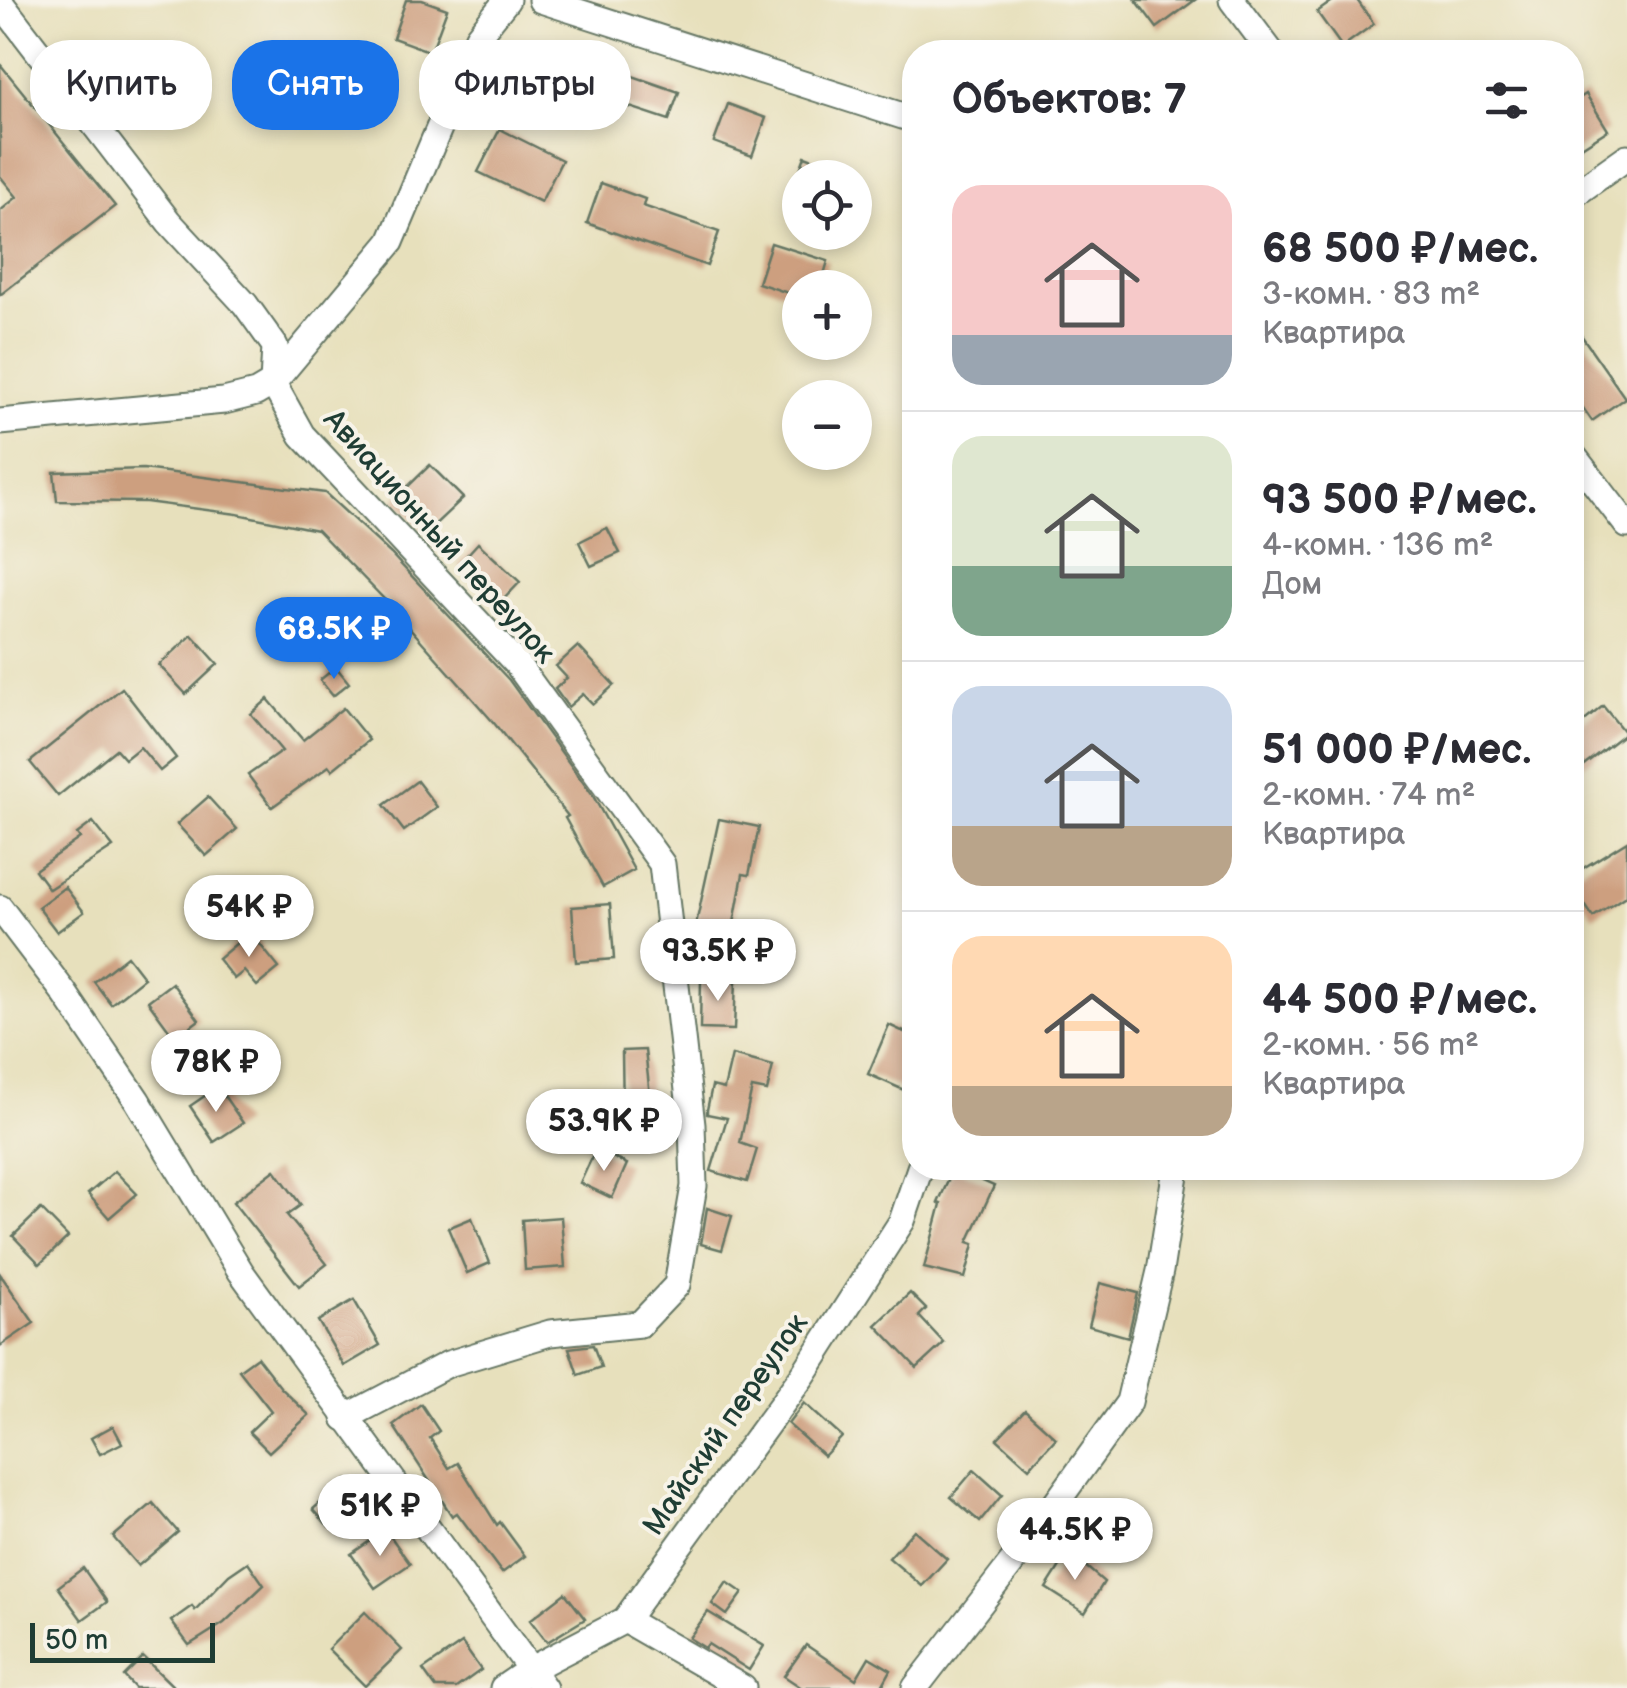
<!DOCTYPE html>
<html lang="ru">
<meta charset="utf-8">
<style>
body{margin:0;font-family:"Balsamiq Sans",sans-serif;background:#f2f2f3;color:#2b2b33;height:100vh;display:flex;flex-direction:column;font-size:38px;white-space:nowrap}
*{box-sizing:border-box;margin:0}
p{font-size:32px;color:#7c7c81}
.icon{flex:none;width:55px;height:55px;fill:none;stroke:currentColor;stroke-width:2;stroke-linecap:round;stroke-linejoin:round}
.map{position:relative;flex:1;overflow:hidden}
.drawer{position:absolute;left:902px;top:40px;width:682px;height:1140px;display:flex;flex-direction:column;background:#fff;border-radius:40px;box-shadow:0 5px 15px #0003}
.drawer>*{flex:none}
.guide{position:absolute;left:30px;top:40px;width:722px;height:90px;display:flex;gap:20px}
.controls{position:absolute;left:782px;top:160px;display:grid;gap:20px}
.controls a{display:grid;place-items:center;width:90px;height:90px;border-radius:50%;background:#fff;box-shadow:0 5px 15px #0003;font-size:50px}
.scale{position:absolute;left:30px;bottom:25px;width:185px;box-sizing:border-box;padding-left:10px;border:5px solid #1f3d34;border-top:0;font-size:28px;line-height:35px;white-space:nowrap;color:#1f3d34;-webkit-text-stroke:8px #f7f3e8;paint-order:stroke}
.price{position:absolute;translate:-50% -85px;padding:0 22px;border-radius:35px;background:#fff;color:#222;font-size:32px;line-height:65px;filter:drop-shadow(0 2px 5px #0008)}
.price::after{content:'';position:absolute;left:50%;top:60px;width:30px;height:22px;margin-left:-15px;background:inherit;clip-path:polygon(0 0,100% 0,50% 100%)}
.price.selected{background:#1a73e8;color:#fff}
ul{padding:0;list-style:none}
li{display:flex;align-items:center;gap:30px;height:250px;padding:0 50px}
li+li{border-top:2px solid #e1e1e2}
li span{display:grid;place-items:center;flex:none;width:280px;height:200px;border-radius:30px;color:#555}
li>.icon{margin-inline-start:auto}
span .icon{width:120px;height:120px;fill:#fffc;stroke-width:1}
li b{font-size:42px}
h2{display:flex;justify-content:space-between;align-items:center;height:120px;padding:0 50px;font-size:42px}
.tag{padding:0 35px;border-radius:40px;background:#fff;box-shadow:0 5px 15px #0003;font-size:35px;line-height:90px}
.tag.selected{background:#1a73e8;color:#fff}
.map>svg:first-child{display:block}
</style>
<div class="map">
<svg width="1627" height="1688" viewBox="0 0 1627 1688">
<rect width="100%" height="100%" fill="#f7f3e8"/>
<filter id="ink" filterUnits="userSpaceOnUse"><feTurbulence type="fractalNoise" baseFrequency=".01" numOctaves="2"/><feDisplacementMap in="SourceGraphic" scale="20" xChannelSelector="R" yChannelSelector="G"/><feConvolveMatrix kernelMatrix="1 2 1 2 8 2 1 2 1" color-interpolation-filters="sRGB"/></filter>
<filter id="wash" filterUnits="userSpaceOnUse"><feTurbulence type="fractalNoise" baseFrequency=".0048" numOctaves="4" result="noise"/><feDisplacementMap in="SourceGraphic" scale="40" xChannelSelector="R" yChannelSelector="G"/><feGaussianBlur stdDeviation="2.25" result="paint"/><feColorMatrix in="noise" values="0 0 0 0 0 0 0 0 0 0 0 0 0 0 0 0 0 1.4 0 .05"/><feComposite in="paint" operator="in"/></filter>
<g filter="url(#wash)">
<rect width="100%" height="100%" fill="#e7e0bc"/>
<g id="blocks">
<g fill="#cd9f7f">
<path d="M 406,0 L 422,0 L 447,9 L 431,52 L 393,38 Z"/>
<path d="M 1136,0 L 1195,0 L 1157,28 Z"/>
<path d="M 1334,0 L 1357,0 L 1374,24 L 1342,47 L 1317,12 Z"/>
<path d="M 576,49 L 619,67 L 618,71 L 679,92 L 669,120 L 606,99 L 604,106 L 560,88 Z"/>
<path d="M 0,64 L 115,206 L 0,295 L 0,211 L 17,197 L 0,176 Z"/>
<path d="M 1586,94 L 1608,130 L 1572,153 L 1572,103 Z"/>
<path d="M 728,104 L 766,118 L 752,156 L 714,142 Z"/>
<path d="M 500,129 L 562,160 L 541,202 L 478,172 Z"/>
<path d="M 805,156 L 858,176 L 858,178 L 797,178 Z"/>
<path d="M 601,183 L 645,199 L 643,206 L 719,232 L 707,266 L 587,223 Z"/>
<path d="M 771,243 L 828,261 L 820,288 L 800,288 L 800,297 L 758,283 Z"/>
<path d="M 1572,322 L 1625,398 L 1592,421 L 1572,392 Z"/>
<path d="M 430,465 L 463,498 L 426,533 L 394,500 Z"/>
<path d="M 143,469 L 325,493 L 391,554 L 509,680 L 593,796 L 634,870 L 603,887 L 565,818 L 568,816 L 494,723 L 386,601 L 317,530 L 237,514 L 146,502 L 57,501 L 54,472 Z"/>
<path d="M 607,528 L 620,553 L 591,566 L 579,542 Z"/>
<path d="M 478,543 L 520,582 L 499,604 L 458,565 Z"/>
<path d="M 192,635 L 218,664 L 186,694 L 159,665 Z"/>
<path d="M 578,646 L 614,685 L 593,704 L 583,694 L 568,707 L 555,689 L 567,678 L 556,666 Z"/>
<path d="M 336,667 L 349,683 L 333,696 L 320,680 Z"/>
<path d="M 122,688 L 176,758 L 160,771 L 140,747 L 125,759 L 116,749 L 58,796 L 30,762 Z"/>
<path d="M 268,699 L 303,740 L 343,708 L 369,740 L 332,770 L 329,766 L 272,807 L 248,775 L 282,751 L 251,714 Z"/>
<path d="M 1603,706 L 1625,733 L 1572,774 L 1572,731 Z"/>
<path d="M 417,781 L 437,807 L 404,831 L 384,805 Z"/>
<path d="M 208,797 L 237,829 L 206,856 L 177,824 Z"/>
<path d="M 719,819 L 759,827 L 749,875 L 743,874 L 730,945 L 693,938 Z"/>
<path d="M 93,822 L 113,847 L 49,889 L 35,870 L 80,838 L 77,834 Z"/>
<path d="M 1627,841 L 1627,895 L 1593,917 L 1572,885 L 1572,875 Z"/>
<path d="M 65,887 L 84,912 L 57,932 L 38,907 Z"/>
<path d="M 610,904 L 614,959 L 576,962 L 572,907 Z"/>
<path d="M 250,932 L 279,968 L 257,986 L 244,971 L 234,979 L 218,959 Z"/>
<path d="M 127,956 L 144,978 L 111,1004 L 94,982 Z"/>
<path d="M 701,979 L 736,980 L 734,1030 L 700,1029 Z"/>
<path d="M 172,983 L 199,1020 L 175,1038 L 148,1001 Z"/>
<path d="M 889,1025 L 915,1037 L 915,1095 L 868,1074 Z"/>
<path d="M 645,1050 L 652,1114 L 623,1115 L 622,1051 Z"/>
<path d="M 732,1055 L 773,1066 L 767,1091 L 752,1088 L 740,1143 L 757,1149 L 747,1182 L 711,1171 L 727,1118 L 707,1114 L 707,1110 L 712,1086 L 724,1089 Z"/>
<path d="M 218,1087 L 243,1123 L 214,1142 L 190,1106 Z"/>
<path d="M 596,1149 L 627,1164 L 612,1198 L 580,1183 Z"/>
<path d="M 954,1168 L 994,1186 L 968,1242 L 974,1244 L 965,1278 L 924,1268 L 941,1204 L 938,1203 Z"/>
<path d="M 275,1170 L 301,1205 L 287,1215 L 327,1264 L 299,1286 L 233,1202 Z"/>
<path d="M 115,1171 L 137,1194 L 109,1218 L 88,1194 Z"/>
<path d="M 707,1208 L 732,1216 L 722,1250 L 701,1244 Z"/>
<path d="M 41,1209 L 68,1237 L 40,1264 L 13,1236 Z"/>
<path d="M 561,1217 L 565,1267 L 525,1270 L 522,1220 Z"/>
<path d="M 472,1218 L 490,1263 L 467,1273 L 448,1228 Z"/>
<path d="M 0,1274 L 34,1323 L 0,1346 Z"/>
<path d="M 1100,1283 L 1138,1293 L 1128,1337 L 1089,1326 Z"/>
<path d="M 910,1293 L 926,1309 L 919,1316 L 944,1343 L 917,1368 L 876,1325 Z"/>
<path d="M 354,1300 L 380,1345 L 344,1366 L 318,1321 Z"/>
<path d="M 593,1345 L 601,1367 L 578,1375 L 569,1348 Z"/>
<path d="M 257,1357 L 281,1388 L 309,1415 L 269,1452 L 249,1432 L 271,1411 L 239,1370 Z"/>
<path d="M 804,1403 L 842,1437 L 824,1456 L 788,1424 Z"/>
<path d="M 421,1404 L 439,1431 L 430,1438 L 449,1468 L 458,1463 L 497,1525 L 500,1522 L 525,1556 L 502,1573 L 457,1513 L 452,1516 L 393,1425 Z"/>
<path d="M 1025,1410 L 1056,1438 L 1029,1468 L 997,1439 Z"/>
<path d="M 113,1426 L 122,1443 L 100,1454 L 91,1438 Z"/>
<path d="M 974,1470 L 1002,1495 L 980,1522 L 951,1497 Z"/>
<path d="M 347,1480 L 362,1497 L 329,1527 L 313,1509 Z"/>
<path d="M 153,1503 L 178,1532 L 138,1566 L 113,1537 Z"/>
<path d="M 386,1530 L 410,1564 L 375,1588 L 351,1554 Z"/>
<path d="M 914,1530 L 947,1559 L 922,1586 L 889,1558 Z"/>
<path d="M 1069,1552 L 1104,1582 L 1085,1613 L 1046,1588 Z"/>
<path d="M 248,1562 L 264,1585 L 224,1623 L 189,1645 L 171,1621 L 192,1606 L 195,1610 L 229,1575 Z"/>
<path d="M 83,1568 L 107,1602 L 82,1620 L 58,1587 Z"/>
<path d="M 727,1582 L 743,1593 L 727,1615 L 712,1604 Z"/>
<path d="M 565,1593 L 585,1619 L 547,1642 L 530,1620 Z"/>
<path d="M 365,1612 L 402,1650 L 365,1686 L 328,1649 Z"/>
<path d="M 708,1612 L 764,1646 L 749,1670 L 708,1644 L 705,1648 L 689,1638 Z"/>
<path d="M 462,1643 L 481,1670 L 456,1688 L 436,1688 L 423,1670 Z"/>
<path d="M 806,1645 L 856,1679 L 869,1657 L 891,1670 L 881,1688 L 802,1688 L 784,1676 Z"/>
<path d="M 143,1657 L 175,1688 L 135,1688 L 124,1676 Z"/>
</g>
</g>
</g>
<g filter="url(#ink)">
<use href="#blocks" fill-opacity="0" stroke="#657664" stroke-width="2.5"/>
<g fill="none" stroke-linecap="round" stroke-linejoin="round">
<g stroke="#657664" stroke-width="29">
<g id="minor">
<path d="M 541,0 L 915,120"/>
<path d="M 1232,0 L 1271,52"/>
<path d="M 0,2 L 169,222 L 245,304 L 275,346 L 273,383 L 302,435 L 517,664 L 662,864 L 692,1125 L 694,1186 L 677,1285 L 640,1324 L 550,1333 L 448,1364 L 345,1418"/>
<path d="M 1572,196 L 1627,157"/>
<path d="M 0,422 L 224,401 L 256,393 L 273,383 L 391,242 L 478,36 L 507,0"/>
<path d="M 1572,454 L 1627,525"/>
<path d="M 0,908 L 63,991 L 137,1100 L 241,1272 L 544,1688"/>
<path d="M 625,1620 L 743,1688"/>
<path d="M 503,1688 L 531,1669 L 625,1620 L 803,1375 L 902,1221 L 920,1168"/>
<path d="M 915,1688 L 1031,1538 L 1129,1402 L 1160,1271 L 1176,1168"/>
</g>
</g>
<use href="#minor" stroke="#fff" stroke-width="25"/>
</g>
</g>
<g text-anchor="middle" stroke-width="8" stroke-linejoin="round" paint-order="stroke">
<g font-size="30" fill="#1f3d34" stroke="#f7f3e8">
<text transform="translate(440 536) rotate(48)" y="10">Авиационный переулок</text>
<text transform="translate(725 1424) rotate(-55)" y="10">Майский переулок</text>
</g>
</g>
</svg>
<div class="controls">
<a><svg class="icon" aria-label="locate" viewBox="0 0 24 24"><circle cx="12" cy="12" r="6"/><path d="M12 2v4M12 18v4M2 12h4M18 12h4"/></svg></a>
<a>+</a>
<a>−</a>
</div>
<div class="scale">50 m</div>
<b class="price selected" style="left:334px;top:682px">68.5K ₽</b>
<b class="price" style="left:249px;top:960px">54K ₽</b>
<b class="price" style="left:718px;top:1004px">93.5K ₽</b>
<b class="price" style="left:216px;top:1115px">78K ₽</b>
<b class="price" style="left:604px;top:1174px">53.9K ₽</b>
<b class="price" style="left:380px;top:1559px">51K ₽</b>
<b class="price" style="left:1075px;top:1583px">44.5K ₽</b>
<div class="guide">
<a class="tag">Купить</a>
<a class="tag selected">Снять</a>
<a class="tag">Фильтры</a>
</div>
<section class="drawer">
<h2>Объектов: 7<svg class="icon" aria-label="filters" viewBox="0 0 24 24"><path d="M4 7h16M4 17h16"/><circle cx="9" cy="7" r="2"/><circle cx="15" cy="17" r="2"/></svg></h2>
<ul>
<li><span style="background:linear-gradient(#f6c9c9 75%,#9aa5b1 0)"><svg class="icon" aria-label="home" viewBox="0 0 24 24"><path d="M3 11l9-7 9 7M6 9v11h12V9"/></svg></span><div><b>68 500 ₽/мес.</b><p>3-комн. · 83 m²</p><p>Квартира</p></div></li>
<li><span style="background:linear-gradient(#dfe7d0 65%,#7fa58c 0)"><svg class="icon" aria-label="home" viewBox="0 0 24 24"><path d="M3 11l9-7 9 7M6 9v11h12V9"/></svg></span><div><b>93 500 ₽/мес.</b><p>4-комн. · 136 m²</p><p>Дом</p></div></li>
<li><span style="background:linear-gradient(#c9d6e8 70%,#b9a48a 0)"><svg class="icon" aria-label="home" viewBox="0 0 24 24"><path d="M3 11l9-7 9 7M6 9v11h12V9"/></svg></span><div><b>51 000 ₽/мес.</b><p>2-комн. · 74 m²</p><p>Квартира</p></div></li>
<li><span style="background:linear-gradient(#ffd9b3 75%,#b9a48a 0)"><svg class="icon" aria-label="home" viewBox="0 0 24 24"><path d="M3 11l9-7 9 7M6 9v11h12V9"/></svg></span><div><b>44 500 ₽/мес.</b><p>2-комн. · 56 m²</p><p>Квартира</p></div></li>
</ul>
</section>
</div>
